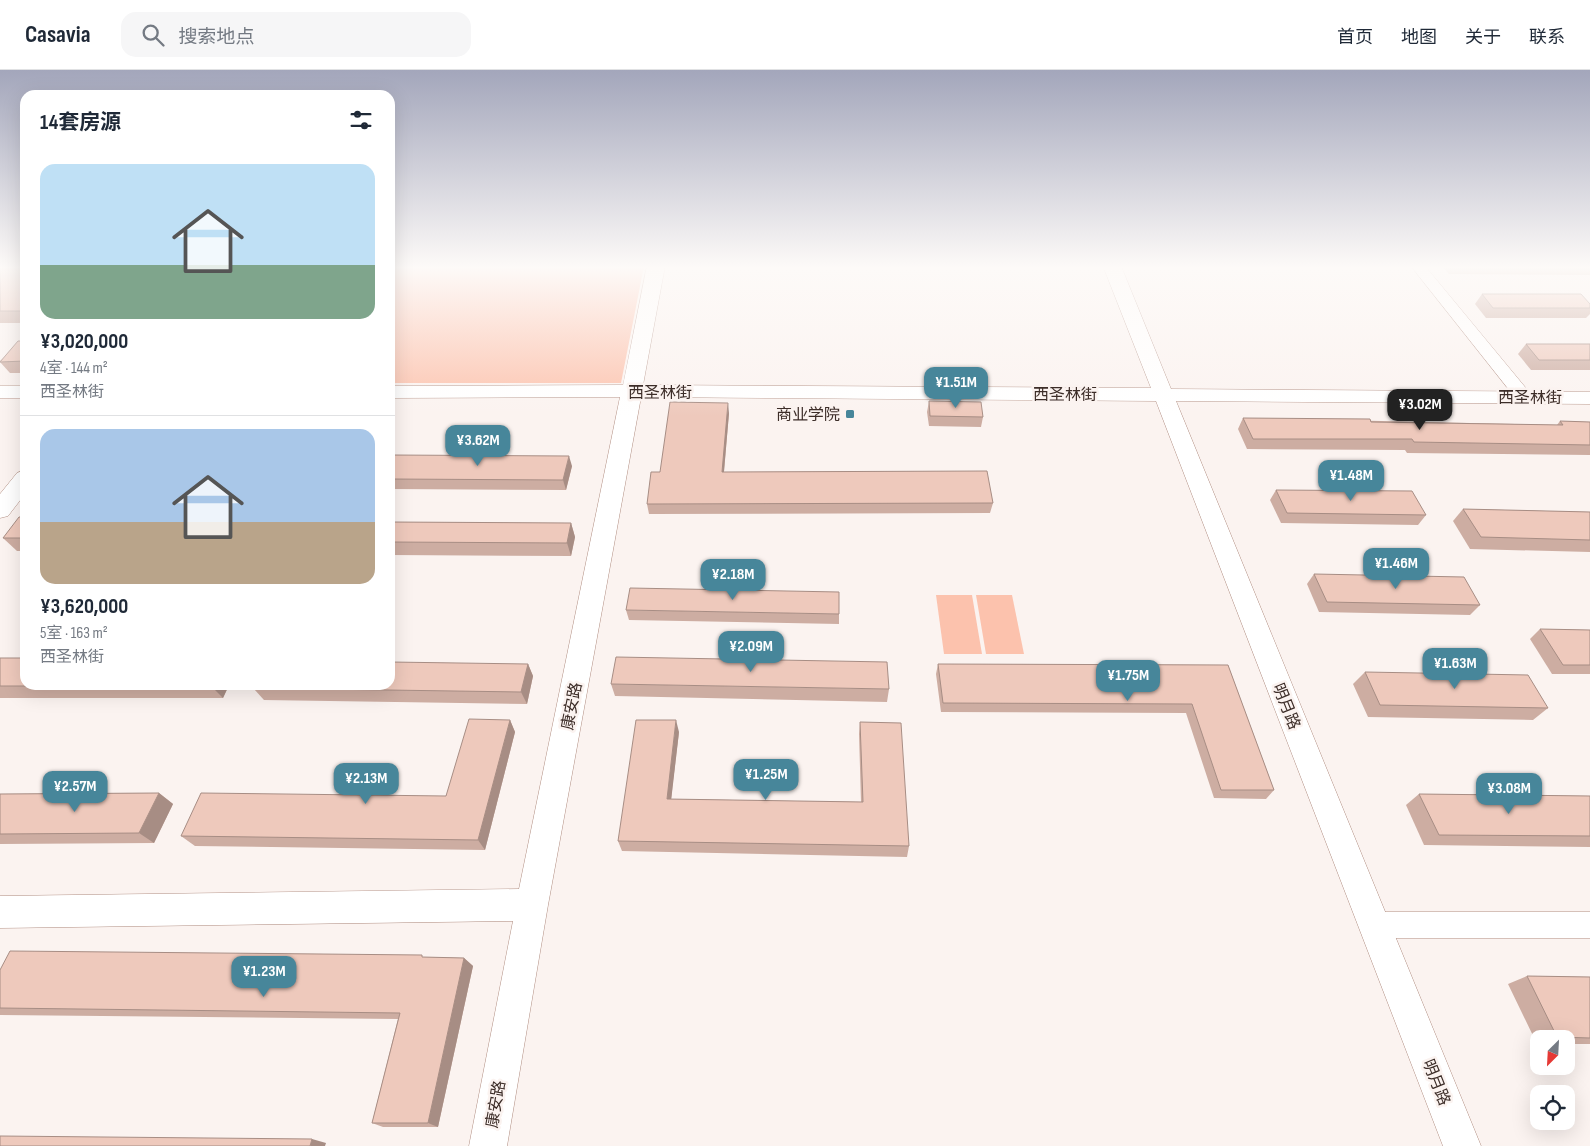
<!DOCTYPE html>
<html lang="zh">
<meta charset="utf-8">
<style>
body{margin:0;font-family:"Sofia Sans Condensed","Noto Sans SC",sans-serif;background:#f6f6f7;color:#1f2937;height:100vh;display:flex;flex-direction:column;font-size:19px;white-space:nowrap}
*{box-sizing:border-box;margin:0}
p{font-size:16px;color:#747a83}
.icon{flex:none;width:28px;height:28px;fill:none;stroke:currentColor;stroke-width:2;stroke-linecap:round;stroke-linejoin:round}
.map{position:relative;flex:1;overflow:hidden}
.panel{position:absolute;left:20px;top:20px;width:375px;height:600px;display:flex;flex-direction:column;background:#fff;border-radius:15px;box-shadow:0 5px 20px #0002}
.panel>*{flex:none}
.needle{width:32px;rotate:204deg}
.tools{position:absolute;left:1530px;top:960px;display:grid;gap:10px}
.tools a{display:grid;place-items:center;width:45px;height:45px;border-radius:10px;background:#fff;box-shadow:0 5px 20px #0002;font-size:25px}
.price{position:absolute;translate:-50% -42px;padding:0 11px;border-radius:10px;background:#47869a;color:#fff;font-size:16px;line-height:32px;filter:drop-shadow(0 1px 2px #0008)}
.price::after{content:'';position:absolute;left:50%;top:30px;width:15px;height:11px;margin-left:-8px;background:inherit;clip-path:polygon(0 0,100% 0,50% 100%)}
.price.current{background:#222;color:#fff}
ul{padding:0;list-style:none}
li{display:grid;align-content:center;gap:10px;height:265px;padding:0 20px}
li+li{border-top:1px solid #e0e1e3}
li span{display:grid;place-items:center;height:155px;border-radius:15px;color:#555}
li>.icon{margin-inline-start:auto}
span .icon{width:90px;height:90px;fill:#fffc;stroke-width:1}
li b{font-size:21px}
h2{display:flex;justify-content:space-between;align-items:center;height:60px;padding:0 20px;font-size:21px}
header{display:flex;align-items:center;gap:30px;box-sizing:border-box;height:70px;padding:0 25px;background:#fff;border-bottom:1px solid #e0e1e3}
header strong{font-size:24px}
nav{display:flex;gap:28px;margin-inline-start:auto;font-size:18px}
.search{width:350px;height:45px;background:#f6f6f7;display:flex;align-items:center;gap:12px;box-sizing:border-box;padding:0 18px;border-radius:15px;color:#747a83;font-size:19px}
.map>svg:first-child{display:block}
</style>
<header>
<strong>Casavia</strong>
<div class="search"><svg class="icon" aria-label="search" viewBox="0 0 24 24"><circle cx="10" cy="10" r="6"/><path d="M15 15l6 6"/></svg>搜索地点</div>
<nav><a>首页</a><a>地图</a><a>关于</a><a>联系</a></nav>
</header>
<div class="map">
<svg width="1590" height="1076" viewBox="0 0 1590 1076">
<rect width="100%" height="100%" fill="#fbf3f0"/>
<g fill="#fcc2ad">
<path d="M 390,196 L 644,196 L 621,313 L 390,313 Z"/>
<path d="M 936,525 L 972,525 L 982,584 L 944,584 Z"/>
<path d="M 976,525 L 1012,525 L 1024,584 L 986,584 Z"/>
</g>
<g fill="none" stroke-linecap="round" stroke-linejoin="round">
<g stroke="#b18e82" stroke-width="1">
<g id="minor">
<path d="M 1411,196 L 1425,196 L 1530,323 L 1532,327 L 1530,331 L 1524,332 L 1518,331 Z"/>
<path d="M 1374,842 L 1590,842 L 1590,868 L 1374,868 L 1365,864 L 1361,855 L 1365,846 Z"/>
</g>
</g>
<g stroke="#b18e82" stroke-width="1">
<g id="tertiary">
<path d="M 647,196 L 665,196 L 643,315 L 1151,318 L 1103,196 L 1121,196 L 1171,319 L 1590,322 L 1590,334 L 1176,331 L 1481,1076 L 1443,1076 L 1156,331 L 641,327 L 548,835 L 507,1076 L 469,1076 L 513,851 L 0,858 L 0,826 L 519,819 L 620,327 L 390,328 L 390,316 L 623,315 Z"/>
<rect x="0" y="316" width="25" height="12"/>
<path d="M 25,400 L 25,424 L 8,446 L 0,448 L 0,424 L 17,403 Z"/>
</g>
</g>
<use href="#minor" fill="#fff" fill-rule="evenodd"/>
<use href="#tertiary" fill="#fff" fill-rule="evenodd"/>
</g>
<g fill="#cdada2">
<rect x="0" y="196" width="25" height="57"/>
<path d="M 1442,196 L 1590,196 L 1590,205 L 1449,204 Z"/>
<path d="M 1482,224 L 1590,234 L 1590,244 L 1586,248 L 1486,248 L 1475,234 Z"/>
<path d="M 25,271 L 25,303 L 10,303 L 0,292 L 0,291 Z"/>
<path d="M 1526,274 L 1590,274 L 1590,300 L 1531,300 L 1518,284 Z"/>
<path d="M 929,331 L 983,347 L 981,357 L 929,356 L 927,342 Z"/>
<path d="M 729,343 L 724,402 L 993,433 L 990,443 L 649,444 L 647,434 L 660,402 Z"/>
<path d="M 1243,348 L 1557,355 L 1560,351 L 1590,352 L 1590,385 L 1407,383 L 1405,380 L 1247,379 L 1238,359 Z"/>
<path d="M 390,385 L 572,396 L 566,420 L 390,419 Z"/>
<path d="M 1276,420 L 1426,445 L 1418,455 L 1281,453 L 1270,430 Z"/>
<path d="M 1463,439 L 1590,442 L 1590,482 L 1470,479 L 1453,451 Z"/>
<path d="M 25,447 L 25,481 L 17,481 L 3,468 Z"/>
<path d="M 390,452 L 571,453 L 575,467 L 571,486 L 390,485 Z"/>
<path d="M 1314,504 L 1480,535 L 1470,545 L 1319,542 L 1307,514 Z"/>
<path d="M 626,540 L 839,544 L 839,554 L 629,550 Z"/>
<path d="M 1540,559 L 1590,560 L 1590,604 L 1552,604 L 1530,569 Z"/>
<path d="M 0,588 L 229,615 L 223,628 L 0,628 Z"/>
<path d="M 528,594 L 533,606 L 527,634 L 264,630 L 253,618 Z"/>
<path d="M 938,594 L 1228,595 L 1274,720 L 1266,729 L 1214,728 L 1186,643 L 941,642 L 936,604 Z"/>
<path d="M 1365,602 L 1548,638 L 1533,650 L 1368,647 L 1353,614 Z"/>
<path d="M 611,614 L 889,619 L 887,632 L 615,626 Z"/>
<path d="M 510,650 L 515,662 L 485,780 L 195,776 L 181,766 L 446,726 Z"/>
<path d="M 860,652 L 909,776 L 907,787 L 622,781 L 618,771 L 679,662 L 671,729 L 861,732 L 859,664 Z"/>
<path d="M 159,723 L 173,734 L 154,773 L 0,774 L 0,724 Z"/>
<path d="M 1419,724 L 1590,726 L 1590,777 L 1424,775 L 1406,735 Z"/>
<path d="M 425,887 L 464,888 L 473,896 L 438,1057 L 383,1057 L 372,1053 L 398,949 L 0,945 L 0,938 Z"/>
<path d="M 1527,906 L 1590,907 L 1590,974 L 1566,974 L 1566,969 L 1539,969 L 1539,974 L 1537,974 L 1508,914 Z"/>
</g>
<g fill="#a78d84">
<path d="M 728,333 L 729,343 L 723,412 L 722,402 Z"/>
<path d="M 569,386 L 572,396 L 566,420 L 563,410 Z"/>
<path d="M 571,453 L 575,467 L 571,486 L 567,473 Z"/>
<path d="M 528,594 L 533,606 L 527,634 L 521,622 Z"/>
<path d="M 212,615 L 229,615 L 223,628 L 211,616 Z"/>
<path d="M 510,650 L 515,662 L 485,780 L 478,770 Z"/>
<path d="M 676,650 L 679,662 L 670,740 L 667,729 Z"/>
<path d="M 159,723 L 173,734 L 154,773 L 139,763 Z"/>
<path d="M 464,888 L 473,896 L 438,1057 L 428,1053 Z"/>
<path d="M 312,1069 L 326,1073 L 325,1076 L 310,1076 Z"/>
</g>
<g fill="#eec9bc" stroke="#a78d84">
<rect x="0" y="196" width="25" height="45"/>
<path d="M 1482,224 L 1581,224 L 1590,234 L 1590,238 L 1493,238 Z"/>
<path d="M 18,271 L 25,271 L 25,291 L 0,292 Z"/>
<path d="M 1526,274 L 1590,274 L 1590,290 L 1539,290 Z"/>
<path d="M 929,331 L 981,332 L 983,347 L 930,346 Z"/>
<path d="M 670,332 L 728,333 L 722,402 L 987,401 L 993,433 L 647,434 L 651,402 L 660,402 Z"/>
<path d="M 1243,348 L 1370,349 L 1371,352 L 1563,355 L 1560,351 L 1590,352 L 1590,375 L 1414,372 L 1412,369 L 1253,369 Z"/>
<path d="M 390,385 L 569,386 L 563,410 L 390,409 Z"/>
<path d="M 1276,420 L 1412,421 L 1426,445 L 1287,443 Z"/>
<path d="M 1463,439 L 1590,442 L 1590,470 L 1481,467 Z"/>
<path d="M 19,447 L 25,447 L 25,468 L 3,468 Z"/>
<path d="M 390,452 L 571,453 L 567,473 L 390,472 Z"/>
<path d="M 1314,504 L 1464,507 L 1480,535 L 1327,532 Z"/>
<path d="M 630,518 L 839,522 L 839,544 L 626,540 Z"/>
<path d="M 1540,559 L 1590,560 L 1590,595 L 1563,595 Z"/>
<path d="M 616,587 L 887,592 L 889,619 L 611,614 Z"/>
<path d="M 0,588 L 25,588 L 25,615 L 212,615 L 211,616 L 0,616 Z"/>
<path d="M 390,592 L 528,594 L 521,622 L 253,618 L 255,615 L 390,615 Z"/>
<path d="M 938,594 L 1228,595 L 1274,720 L 1221,720 L 1192,634 L 943,633 Z"/>
<path d="M 1365,602 L 1528,605 L 1548,638 L 1380,635 Z"/>
<path d="M 469,649 L 510,650 L 478,770 L 181,766 L 201,723 L 446,726 Z"/>
<path d="M 636,650 L 676,650 L 667,729 L 863,732 L 860,652 L 901,653 L 909,776 L 618,771 Z"/>
<path d="M 159,723 L 139,763 L 0,764 L 0,724 Z"/>
<path d="M 1419,724 L 1590,726 L 1590,766 L 1439,765 Z"/>
<path d="M 10,881 L 422,885 L 422,887 L 464,888 L 428,1053 L 372,1053 L 400,943 L 0,938 L 0,900 Z"/>
<path d="M 1527,906 L 1590,907 L 1590,968 L 1557,967 Z"/>
<path d="M 0,1066 L 312,1069 L 310,1076 L 0,1076 Z"/>
</g>
<linearGradient id="sky" x2="0" y2="1"><stop stop-color="#a3a6bb"/><stop offset="0.57" stop-color="#fdfaf8"/><stop offset="1" stop-color="#fdfaf8" stop-opacity="0"/></linearGradient>
<rect width="1590" height="346" fill="url(#sky)"/>
<rect fill="#47869a" stroke="#fbf3f0" stroke-width="2" x="845" y="339" width="10" height="10" rx="2.5"/>
<g text-anchor="middle" stroke-width="5" stroke-linejoin="round" paint-order="stroke">
<g font-size="16" fill="#3c2d28" stroke="#fbf3f0">
<text x="660" y="328">西圣林街</text>
<text x="1065" y="330">西圣林街</text>
<text x="1530" y="333">西圣林街</text>
<text transform="translate(571 636) rotate(-79)" y="6">康安路</text>
<text transform="translate(1287 636) rotate(68)" y="6">明月路</text>
<text transform="translate(1437 1012) rotate(68)" y="6">明月路</text>
<text transform="translate(495 1034) rotate(-80)" y="6">康安路</text>
</g>
<g font-size="16" fill="#3c2d28" stroke="#fbf3f0" text-anchor="end">
<text x="840" y="350">商业学院</text>
</g>
</g>
</svg>
<div class="tools">
<a><svg class="needle" viewBox="-14 -14 28 28"><path d="M0-13l5 13h-10z" fill="#e53935"/><path d="M0 13l5-13h-10z" fill="#747a83"/></svg></a>
<a><svg class="icon" aria-label="locate" viewBox="0 0 24 24"><circle cx="12" cy="12" r="6"/><path d="M12 2v4M12 18v4M2 12h4M18 12h4"/></svg></a>
</div>
<b class="price" style="left:956px;top:339px">¥1.51M</b>
<b class="price current" style="left:1420px;top:361px">¥3.02M</b>
<b class="price" style="left:478px;top:397px">¥3.62M</b>
<b class="price" style="left:1351px;top:432px">¥1.48M</b>
<b class="price" style="left:1396px;top:520px">¥1.46M</b>
<b class="price" style="left:733px;top:531px">¥2.18M</b>
<b class="price" style="left:751px;top:603px">¥2.09M</b>
<b class="price" style="left:1455px;top:620px">¥1.63M</b>
<b class="price" style="left:1128px;top:632px">¥1.75M</b>
<b class="price" style="left:766px;top:731px">¥1.25M</b>
<b class="price" style="left:366px;top:735px">¥2.13M</b>
<b class="price" style="left:75px;top:743px">¥2.57M</b>
<b class="price" style="left:1509px;top:745px">¥3.08M</b>
<b class="price" style="left:264px;top:928px">¥1.23M</b>
<section class="panel">
<h2>14套房源<svg class="icon" aria-label="filters" viewBox="0 0 24 24"><path d="M4 7h16M4 17h16"/><circle cx="9" cy="7" r="2"/><circle cx="15" cy="17" r="2"/></svg></h2>
<ul>
<li><span style="background:linear-gradient(#bfe0f5 65%,#7fa58c 0)"><svg class="icon" aria-label="home" viewBox="0 0 24 24"><path d="M3 11l9-7 9 7M6 9v11h12V9"/></svg></span><div><b>¥3,020,000</b><p>4室 · 144 m²</p><p>西圣林街</p></div></li>
<li><span style="background:linear-gradient(#a9c7e8 60%,#b9a48a 0)"><svg class="icon" aria-label="home" viewBox="0 0 24 24"><path d="M3 11l9-7 9 7M6 9v11h12V9"/></svg></span><div><b>¥3,620,000</b><p>5室 · 163 m²</p><p>西圣林街</p></div></li>
</ul>
</section>
</div>
